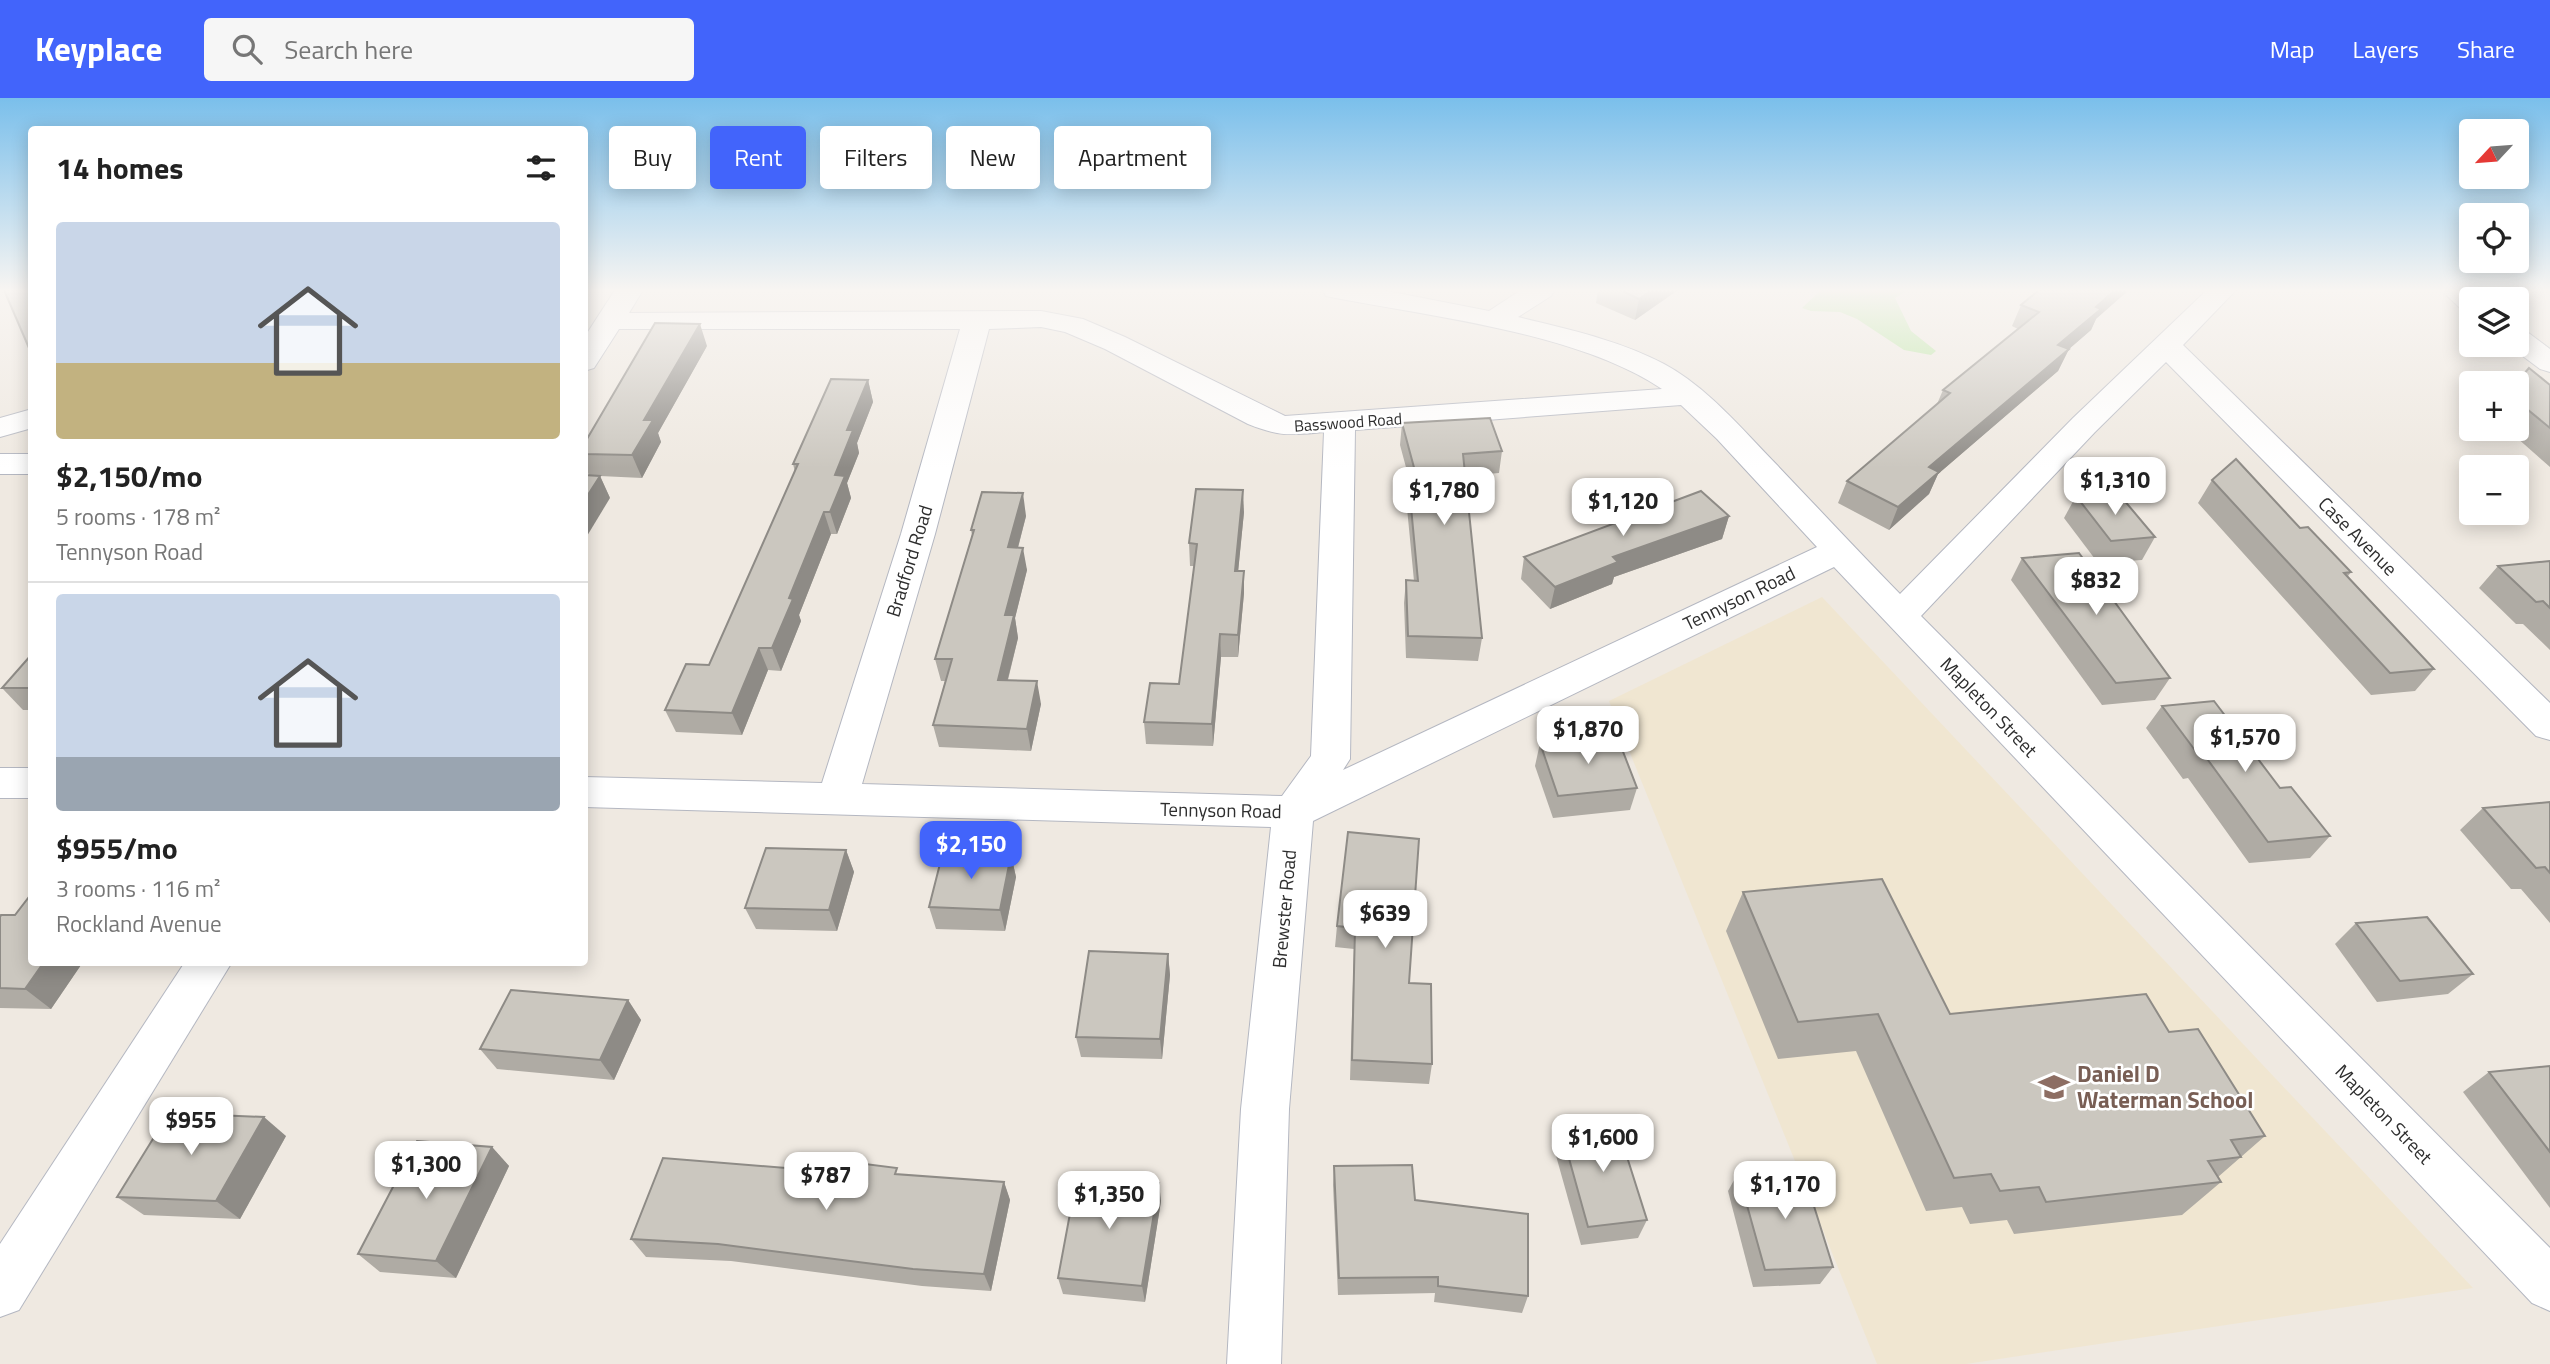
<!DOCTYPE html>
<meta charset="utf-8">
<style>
body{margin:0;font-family:"Titillium Web",sans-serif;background:#f6f6f6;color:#222;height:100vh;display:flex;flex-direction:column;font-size:26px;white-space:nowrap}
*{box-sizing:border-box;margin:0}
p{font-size:23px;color:#767676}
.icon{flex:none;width:38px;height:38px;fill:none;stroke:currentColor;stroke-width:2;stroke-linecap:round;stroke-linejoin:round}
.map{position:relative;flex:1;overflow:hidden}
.details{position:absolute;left:28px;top:28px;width:560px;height:840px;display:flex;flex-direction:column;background:#fff;border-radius:7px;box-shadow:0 4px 18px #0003}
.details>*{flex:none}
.guide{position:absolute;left:609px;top:28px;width:665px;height:63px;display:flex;gap:14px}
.needle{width:46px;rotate:244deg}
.controls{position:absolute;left:2459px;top:21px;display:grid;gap:14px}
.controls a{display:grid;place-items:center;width:70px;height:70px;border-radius:7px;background:#fff;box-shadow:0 4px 18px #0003;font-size:35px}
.price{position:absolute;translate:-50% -60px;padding:0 16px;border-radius:14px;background:#fff;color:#222;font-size:23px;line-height:46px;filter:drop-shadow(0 2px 4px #0008)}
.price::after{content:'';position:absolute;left:50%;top:42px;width:21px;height:16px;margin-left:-10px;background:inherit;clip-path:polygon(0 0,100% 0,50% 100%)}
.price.on{background:#4264fb;color:#fff}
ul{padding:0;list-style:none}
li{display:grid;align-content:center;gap:14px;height:371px;padding:0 28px}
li+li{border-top:2px solid #e0e0e0}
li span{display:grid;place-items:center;height:217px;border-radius:7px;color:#555}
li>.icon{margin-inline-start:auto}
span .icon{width:126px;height:126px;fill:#fffc;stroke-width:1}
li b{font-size:30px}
h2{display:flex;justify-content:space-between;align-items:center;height:84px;padding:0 28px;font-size:30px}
.tag{padding:0 24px;border-radius:7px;background:#fff;box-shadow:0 4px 18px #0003;font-size:24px;line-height:63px}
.tag.on{background:#4264fb;color:#fff}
header{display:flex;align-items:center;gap:42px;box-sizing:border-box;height:98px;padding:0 35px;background:#4264fb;color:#fff}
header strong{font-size:33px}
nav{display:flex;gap:38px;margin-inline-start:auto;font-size:24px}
.search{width:490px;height:63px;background:#f6f6f6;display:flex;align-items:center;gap:18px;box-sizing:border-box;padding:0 24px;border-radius:7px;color:#767676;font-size:26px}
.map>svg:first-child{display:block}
</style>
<header>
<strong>Keyplace</strong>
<div class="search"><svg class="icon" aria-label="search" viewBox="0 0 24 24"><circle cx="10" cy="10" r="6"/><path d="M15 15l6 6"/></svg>Search here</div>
<nav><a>Map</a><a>Layers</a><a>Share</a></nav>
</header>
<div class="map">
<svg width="2550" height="1266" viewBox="0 0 2550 1266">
<rect width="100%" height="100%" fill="#efe9e1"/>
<path fill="#f0e6d1" d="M 1822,499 L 2473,1190 L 1966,1266 L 1877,1266 L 1609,603 Z"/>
<path fill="#b6e59e" d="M 1821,192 L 1907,192 L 1895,200 L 1911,233 L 1936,253 L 1931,257 L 1904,252 L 1857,221 L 1840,214 L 1811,213 L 1802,210 Z"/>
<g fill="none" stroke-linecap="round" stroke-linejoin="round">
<g stroke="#b4b7c1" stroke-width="2">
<g id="minor">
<path d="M 615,192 L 643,192 L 629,215 L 1041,213 L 1083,221 L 1125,239 L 1285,318 L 1662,291 C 1579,235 1434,219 1336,200 L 1326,198 L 1323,192 L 1382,192 L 1489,213 L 1521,192 L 1554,192 L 1551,198 L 1518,219 C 1567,231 1619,242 1664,266 C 1707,289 1742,331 1775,365 C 1817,409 1858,453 1900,496 L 2073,320 L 2207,192 L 2236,192 L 2183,247 L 2550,605 L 2550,642 L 2536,638 L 2166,264 L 2095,334 L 1921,518 L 2550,1150 L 2550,1213 L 2532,1205 L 1834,469 L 1313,723 L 1289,1011 L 1281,1266 L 1227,1266 L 1241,1011 L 1271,729 L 584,709 L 584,679 L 822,685 L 901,436 L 960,231 L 619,231 L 594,270 L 584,273 L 584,240 ZM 1041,229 L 1065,234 L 1105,251 L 1248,326 C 1281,339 1289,337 1324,334 L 1311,658 L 1282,698 L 862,686 L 935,436 L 989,231 ZM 1681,307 L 1717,341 L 1817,449 L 1343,672 L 1350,661 L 1355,332 Z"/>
<path d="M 2441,192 L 2472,192 L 2482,201 L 2471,201 L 2471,213 L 2461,211 Z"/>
<path d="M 2516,231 L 2526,233 L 2550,251 L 2550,274 L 2540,271 L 2508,247 L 2516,247 Z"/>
<path d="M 32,311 L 32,330 L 0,339 L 0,320 Z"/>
<rect x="0" y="356" width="32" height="20"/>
<rect x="0" y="670" width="32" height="30"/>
<path d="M 185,864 L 232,864 L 19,1212 L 0,1219 L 0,1146 Z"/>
</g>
</g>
<use href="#minor" fill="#fff" fill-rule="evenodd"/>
</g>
<g fill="#afaba4">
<path d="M 1598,192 L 1678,192 L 1635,222 L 1596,205 Z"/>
<path d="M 2021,207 L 2096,221 L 2091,232 L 2069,251 L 2058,273 L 1938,376 L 1929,396 L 1889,432 L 1838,405 L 1847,383 L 1937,306 L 1943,292 L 2018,231 L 2012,228 Z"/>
<path d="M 707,248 L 658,335 L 661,344 L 642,380 L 600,378 L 610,400 L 589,377 L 584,368 L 584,346 Z"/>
<path d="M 868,282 L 873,304 L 857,345 L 859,355 L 847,385 L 851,400 L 837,436 L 831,436 L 799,517 L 801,523 L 781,573 L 768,572 L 742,637 L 676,634 L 665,612 L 709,567 L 795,374 L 793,366 Z"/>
<path d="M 2516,285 L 2550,287 L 2550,369 L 2507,331 L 2516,331 Z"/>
<path d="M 1402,325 L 1502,353 L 1499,375 L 1465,378 L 1482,540 L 1478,563 L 1406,560 L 1404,505 L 1406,482 L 1414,483 L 1407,410 L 1409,388 L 1411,388 L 1400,347 Z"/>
<path d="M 2212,382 L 2300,430 L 2351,474 L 2348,478 L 2434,571 L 2415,593 L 2371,597 L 2198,405 Z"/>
<path d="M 2076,398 L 2155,439 L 2142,462 L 2098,465 L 2064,420 Z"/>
<path d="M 1244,414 L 1238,473 L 1244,473 L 1244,495 L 1238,559 L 1221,559 L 1213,648 L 1146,646 L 1144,624 L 1179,586 L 1194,468 L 1190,468 L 1189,445 Z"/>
<path d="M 1026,418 L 1018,450 L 1027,472 L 1015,520 L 1018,540 L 1008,582 L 1041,606 L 1031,653 L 939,649 L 933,627 L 945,583 L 941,583 L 935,561 L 972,437 L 971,432 Z"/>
<path d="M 1729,418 L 1722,441 L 1614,479 L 1612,486 L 1550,511 L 1521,481 L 1524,459 Z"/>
<path d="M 2022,460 L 2170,580 L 2155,602 L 2102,607 L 2011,482 Z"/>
<path d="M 2550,463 L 2550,552 L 2523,526 L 2516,526 L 2479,490 L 2498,468 Z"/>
<path d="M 32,556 L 32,612 L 23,612 L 2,590 Z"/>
<path d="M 2162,608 L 2280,690 L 2330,738 L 2310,760 L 2249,765 L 2188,680 L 2183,681 L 2146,630 Z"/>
<path d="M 1540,645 L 1637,690 L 1630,712 L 1553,720 L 1535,668 Z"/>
<path d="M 2550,704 L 2550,825 L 2521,791 L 2511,791 L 2460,732 L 2483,710 Z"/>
<path d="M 1348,734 L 1409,885 L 1432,966 L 1429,986 L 1350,982 L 1354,851 L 1335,849 L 1337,828 Z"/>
<path d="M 846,752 L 854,774 L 837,833 L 756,831 L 745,810 Z"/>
<path d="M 1011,757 L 1016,779 L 1005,833 L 936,831 L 929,809 Z"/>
<path d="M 1743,794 L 1950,916 L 2169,934 L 2265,1038 L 2218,1079 L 2221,1084 L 2182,1117 L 2014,1136 L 2007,1122 L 1970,1126 L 1962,1109 L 1926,1113 L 1856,953 L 1778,961 L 1726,833 Z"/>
<path d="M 0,819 L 32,864 L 83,864 L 51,911 L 0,910 Z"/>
<path d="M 2356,825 L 2473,876 L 2448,896 L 2377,904 L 2335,846 Z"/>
<path d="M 1168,856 L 1170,877 L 1162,961 L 1081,959 L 1076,939 Z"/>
<path d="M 628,902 L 641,922 L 614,982 L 497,971 L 480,951 Z"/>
<path d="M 2550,968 L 2550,1110 L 2463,994 L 2489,974 Z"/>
<path d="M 1560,1028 L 1647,1122 L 1638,1140 L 1581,1147 L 1553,1047 Z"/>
<path d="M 286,1038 L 240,1121 L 144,1117 L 117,1099 Z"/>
<path d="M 492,1049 L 509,1068 L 456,1180 L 380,1174 L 358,1156 Z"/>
<path d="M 1334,1068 L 1415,1102 L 1528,1198 L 1522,1215 L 1434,1204 L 1435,1195 L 1338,1197 L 1333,1087 Z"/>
<path d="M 798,1071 L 1004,1084 L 1010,1102 L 991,1193 L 922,1188 L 731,1163 L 646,1159 L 631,1141 Z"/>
<path d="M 1738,1075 L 1833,1169 L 1820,1186 L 1753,1189 L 1728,1093 Z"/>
<path d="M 1161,1103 L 1145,1204 L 1063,1196 L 1058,1180 Z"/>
</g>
<g fill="#8e8b86">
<path d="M 1652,192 L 1678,192 L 1635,222 L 1639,201 Z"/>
<path d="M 2115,192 L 2129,192 L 2096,221 L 2091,232 L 2069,251 L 2058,273 L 1938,376 L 1929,396 L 1889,432 L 1898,409 L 1929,369 L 2058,247 L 2096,209 Z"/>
<path d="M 700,226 L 707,248 L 658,335 L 661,344 L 642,380 L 632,357 L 644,322 Z"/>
<path d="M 868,282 L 873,304 L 857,345 L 859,355 L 847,385 L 851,400 L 837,436 L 830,414 L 835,377 L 847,332 Z"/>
<path d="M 600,378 L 610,400 L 584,443 L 584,403 Z"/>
<path d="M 1243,392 L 1244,414 L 1236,495 L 1235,473 Z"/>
<path d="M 1023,395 L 1026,418 L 1012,472 L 1008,449 Z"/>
<path d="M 824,414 L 831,436 L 799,517 L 801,523 L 781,573 L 772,550 L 789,500 Z"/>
<path d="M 1729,418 L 1722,441 L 1614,479 L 1612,486 L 1550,511 L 1555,489 L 1613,459 Z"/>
<path d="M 1023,450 L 1027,472 L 1015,520 L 1018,540 L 1002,604 L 998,582 L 1005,517 Z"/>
<path d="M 1244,473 L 1244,495 L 1238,559 L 1238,537 Z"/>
<path d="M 1220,536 L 1221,559 L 1213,648 L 1212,626 Z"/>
<path d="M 759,550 L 768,572 L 742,637 L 732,615 Z"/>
<path d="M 1037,583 L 1041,606 L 1031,653 L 1027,631 Z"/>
<path d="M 846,752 L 854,774 L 837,833 L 829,812 Z"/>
<path d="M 1011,757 L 1016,779 L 1005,833 L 1000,812 Z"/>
<path d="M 1168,856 L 1170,877 L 1162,961 L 1160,941 Z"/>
<path d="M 44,864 L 83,864 L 51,911 L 25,891 Z"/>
<path d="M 628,902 L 641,922 L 614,982 L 600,962 Z"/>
<path d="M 264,1019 L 286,1038 L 240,1121 L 216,1103 Z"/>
<path d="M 492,1049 L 509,1068 L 456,1180 L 436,1163 Z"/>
<path d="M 1004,1084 L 1010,1102 L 991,1193 L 984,1176 Z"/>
<path d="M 1159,1085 L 1161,1103 L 1145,1204 L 1142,1188 Z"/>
</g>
<g fill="#cbc7bf" stroke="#8e8b86" stroke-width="2">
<path d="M 4,192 L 32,192 L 32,257 Z"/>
<path d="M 1621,192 L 1652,192 L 1639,201 Z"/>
<path d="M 2039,192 L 2115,192 L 2096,209 L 2101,211 L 2058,247 L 2069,251 L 1929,369 L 1939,374 L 1898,409 L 1847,383 L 1950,295 L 1943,292 L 2039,214 L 2021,207 Z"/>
<path d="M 655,225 L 700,226 L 644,322 L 653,322 L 632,357 L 584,356 L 584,346 Z"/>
<path d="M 2529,270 L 2550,287 L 2550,330 L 2516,302 L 2516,285 Z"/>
<path d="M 831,281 L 868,282 L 847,332 L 853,332 L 835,377 L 845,378 L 830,414 L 824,414 L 789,500 L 793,501 L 772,550 L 759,550 L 732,615 L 665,612 L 686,566 L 709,567 L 798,366 L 793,366 Z"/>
<path d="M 1490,320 L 1502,353 L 1463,356 L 1482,540 L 1408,538 L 1406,482 L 1418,483 L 1409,388 L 1419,388 L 1402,325 Z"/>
<path d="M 2236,361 L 2300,430 L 2308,429 L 2351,474 L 2344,475 L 2434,571 L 2390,575 L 2212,382 Z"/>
<path d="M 584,377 L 600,378 L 584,403 Z"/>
<path d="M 1196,391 L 1243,392 L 1235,473 L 1244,473 L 1238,537 L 1220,536 L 1212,626 L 1144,624 L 1150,585 L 1179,586 L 1197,446 L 1189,445 Z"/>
<path d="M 1701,393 L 1729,418 L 1613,459 L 1618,464 L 1555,489 L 1524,459 Z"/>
<path d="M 982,394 L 1023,395 L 1008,449 L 1023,450 L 1005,517 L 1014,517 L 998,582 L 1037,583 L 1027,631 L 933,627 L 952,561 L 935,561 L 974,432 L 971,432 Z"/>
<path d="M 2118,395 L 2155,439 L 2111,443 L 2076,398 Z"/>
<path d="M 2079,455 L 2170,580 L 2116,585 L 2022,460 Z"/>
<path d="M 2550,463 L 2550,510 L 2543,503 L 2536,504 L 2498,468 Z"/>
<path d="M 32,556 L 32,590 L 2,590 Z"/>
<path d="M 2214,603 L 2280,690 L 2291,689 L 2330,738 L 2268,744 L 2205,658 L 2200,659 L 2162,608 Z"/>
<path d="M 1617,638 L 1637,690 L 1558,698 L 1540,645 Z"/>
<path d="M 2550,704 L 2550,775 L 2545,769 L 2536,770 L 2483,710 Z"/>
<path d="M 1348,734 L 1419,741 L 1409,885 L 1431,886 L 1432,966 L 1352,962 L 1355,830 L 1337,828 Z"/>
<path d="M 766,750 L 846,752 L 829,812 L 745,810 Z"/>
<path d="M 943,754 L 1011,757 L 1000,812 L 929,809 Z"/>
<path d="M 1882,781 L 1950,916 L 2146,896 L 2169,934 L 2198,931 L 2265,1038 L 2231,1042 L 2241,1059 L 2208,1063 L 2221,1084 L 2046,1104 L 2039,1089 L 2000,1093 L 1991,1076 L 1954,1080 L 1878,916 L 1798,924 L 1743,794 Z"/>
<path d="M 32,795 L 32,864 L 44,864 L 25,891 L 0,890 L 0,819 L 1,817 L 15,817 Z"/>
<path d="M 2427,819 L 2473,876 L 2400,883 L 2356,825 Z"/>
<path d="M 1089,853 L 1168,856 L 1160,941 L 1076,939 Z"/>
<path d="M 511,892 L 628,902 L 600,962 L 480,951 Z"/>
<path d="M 2550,968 L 2550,1054 L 2489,974 Z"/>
<path d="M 169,1015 L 264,1019 L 216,1103 L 117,1099 Z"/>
<path d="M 1615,1021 L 1647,1122 L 1588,1129 L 1560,1028 Z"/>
<path d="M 417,1043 L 492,1049 L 436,1163 L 358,1156 Z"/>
<path d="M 802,1058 L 897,1070 L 895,1076 L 1004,1084 L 984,1176 L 913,1171 L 718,1146 L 631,1141 L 663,1060 L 798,1071 Z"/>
<path d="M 1412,1067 L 1415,1102 L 1528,1116 L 1528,1198 L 1438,1188 L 1438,1179 L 1339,1180 L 1334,1068 Z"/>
<path d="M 1803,1073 L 1833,1169 L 1765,1172 L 1738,1075 Z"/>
<path d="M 1077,1078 L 1159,1085 L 1142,1188 L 1058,1180 Z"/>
</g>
<linearGradient id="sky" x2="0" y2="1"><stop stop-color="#7abfeb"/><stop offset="0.52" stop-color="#f8f5f2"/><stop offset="1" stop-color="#f8f5f2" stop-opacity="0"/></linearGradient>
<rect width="2550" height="370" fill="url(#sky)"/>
<defs>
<g id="school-bare" transform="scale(2.415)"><path d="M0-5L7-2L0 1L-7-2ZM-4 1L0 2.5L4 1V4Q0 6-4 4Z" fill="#8d6e63" stroke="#fff" stroke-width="2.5" paint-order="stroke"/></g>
</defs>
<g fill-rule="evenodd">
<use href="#school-bare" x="2054" y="989"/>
</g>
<g text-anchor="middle" stroke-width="5" stroke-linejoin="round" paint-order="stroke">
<g font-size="16" fill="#2e2e2e" stroke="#fff">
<text transform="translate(1348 324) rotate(-4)" y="6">Basswood Road</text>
</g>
<g font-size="19" fill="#2e2e2e" stroke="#fff">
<text transform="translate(2358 438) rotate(45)" y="7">Case Avenue</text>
<text transform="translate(909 463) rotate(-73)" y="7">Bradford Road</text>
<text transform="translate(1739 500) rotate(-26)" y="7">Tennyson Road</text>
<text transform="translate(1989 609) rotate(46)" y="7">Mapleton Street</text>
<text transform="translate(1221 712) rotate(1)" y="7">Tennyson Road</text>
<text transform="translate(1284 811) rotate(-85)" y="7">Brewster Road</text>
<text transform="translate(2384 1016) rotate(46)" y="7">Mapleton Street</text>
</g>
<g font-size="23" font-weight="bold" fill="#785e54" stroke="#fff" text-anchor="start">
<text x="2077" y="984">Daniel D<tspan x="2077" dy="26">Waterman School</tspan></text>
</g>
</g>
</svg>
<div class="controls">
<a><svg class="needle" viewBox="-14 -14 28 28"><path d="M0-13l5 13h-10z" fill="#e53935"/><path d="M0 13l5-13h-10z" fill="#767676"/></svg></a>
<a><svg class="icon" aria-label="locate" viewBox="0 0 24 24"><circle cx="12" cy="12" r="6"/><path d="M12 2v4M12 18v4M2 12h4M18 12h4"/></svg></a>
<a><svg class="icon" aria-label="layers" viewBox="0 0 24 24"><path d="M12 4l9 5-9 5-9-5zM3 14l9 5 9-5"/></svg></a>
<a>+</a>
<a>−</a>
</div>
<b class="price" style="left:2115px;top:419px">$1,310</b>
<b class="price" style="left:1444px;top:429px">$1,780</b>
<b class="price" style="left:1623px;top:440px">$1,120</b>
<b class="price" style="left:2096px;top:519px">$832</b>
<b class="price" style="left:1588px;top:668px">$1,870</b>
<b class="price" style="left:2245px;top:676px">$1,570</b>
<b class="price on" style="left:971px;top:783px">$2,150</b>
<b class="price" style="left:1385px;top:852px">$639</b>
<b class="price" style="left:191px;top:1059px">$955</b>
<b class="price" style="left:1603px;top:1076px">$1,600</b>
<b class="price" style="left:426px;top:1103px">$1,300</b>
<b class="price" style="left:826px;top:1114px">$787</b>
<b class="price" style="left:1785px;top:1123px">$1,170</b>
<b class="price" style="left:1109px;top:1133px">$1,350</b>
<div class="guide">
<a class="tag">Buy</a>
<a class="tag on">Rent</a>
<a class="tag">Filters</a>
<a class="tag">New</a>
<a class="tag">Apartment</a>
</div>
<section class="details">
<h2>14 homes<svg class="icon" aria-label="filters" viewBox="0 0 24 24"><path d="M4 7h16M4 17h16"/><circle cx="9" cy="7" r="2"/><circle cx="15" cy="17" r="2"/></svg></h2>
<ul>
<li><span style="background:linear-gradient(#c9d6e8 65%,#c2b280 0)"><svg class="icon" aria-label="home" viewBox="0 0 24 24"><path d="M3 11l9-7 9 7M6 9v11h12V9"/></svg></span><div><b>$2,150/mo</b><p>5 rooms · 178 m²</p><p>Tennyson Road</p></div></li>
<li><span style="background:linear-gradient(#c9d6e8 75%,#9aa5b1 0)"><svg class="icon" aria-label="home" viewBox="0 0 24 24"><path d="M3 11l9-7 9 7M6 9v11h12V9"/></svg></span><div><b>$955/mo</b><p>3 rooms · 116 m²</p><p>Rockland Avenue</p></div></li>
</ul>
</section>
</div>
